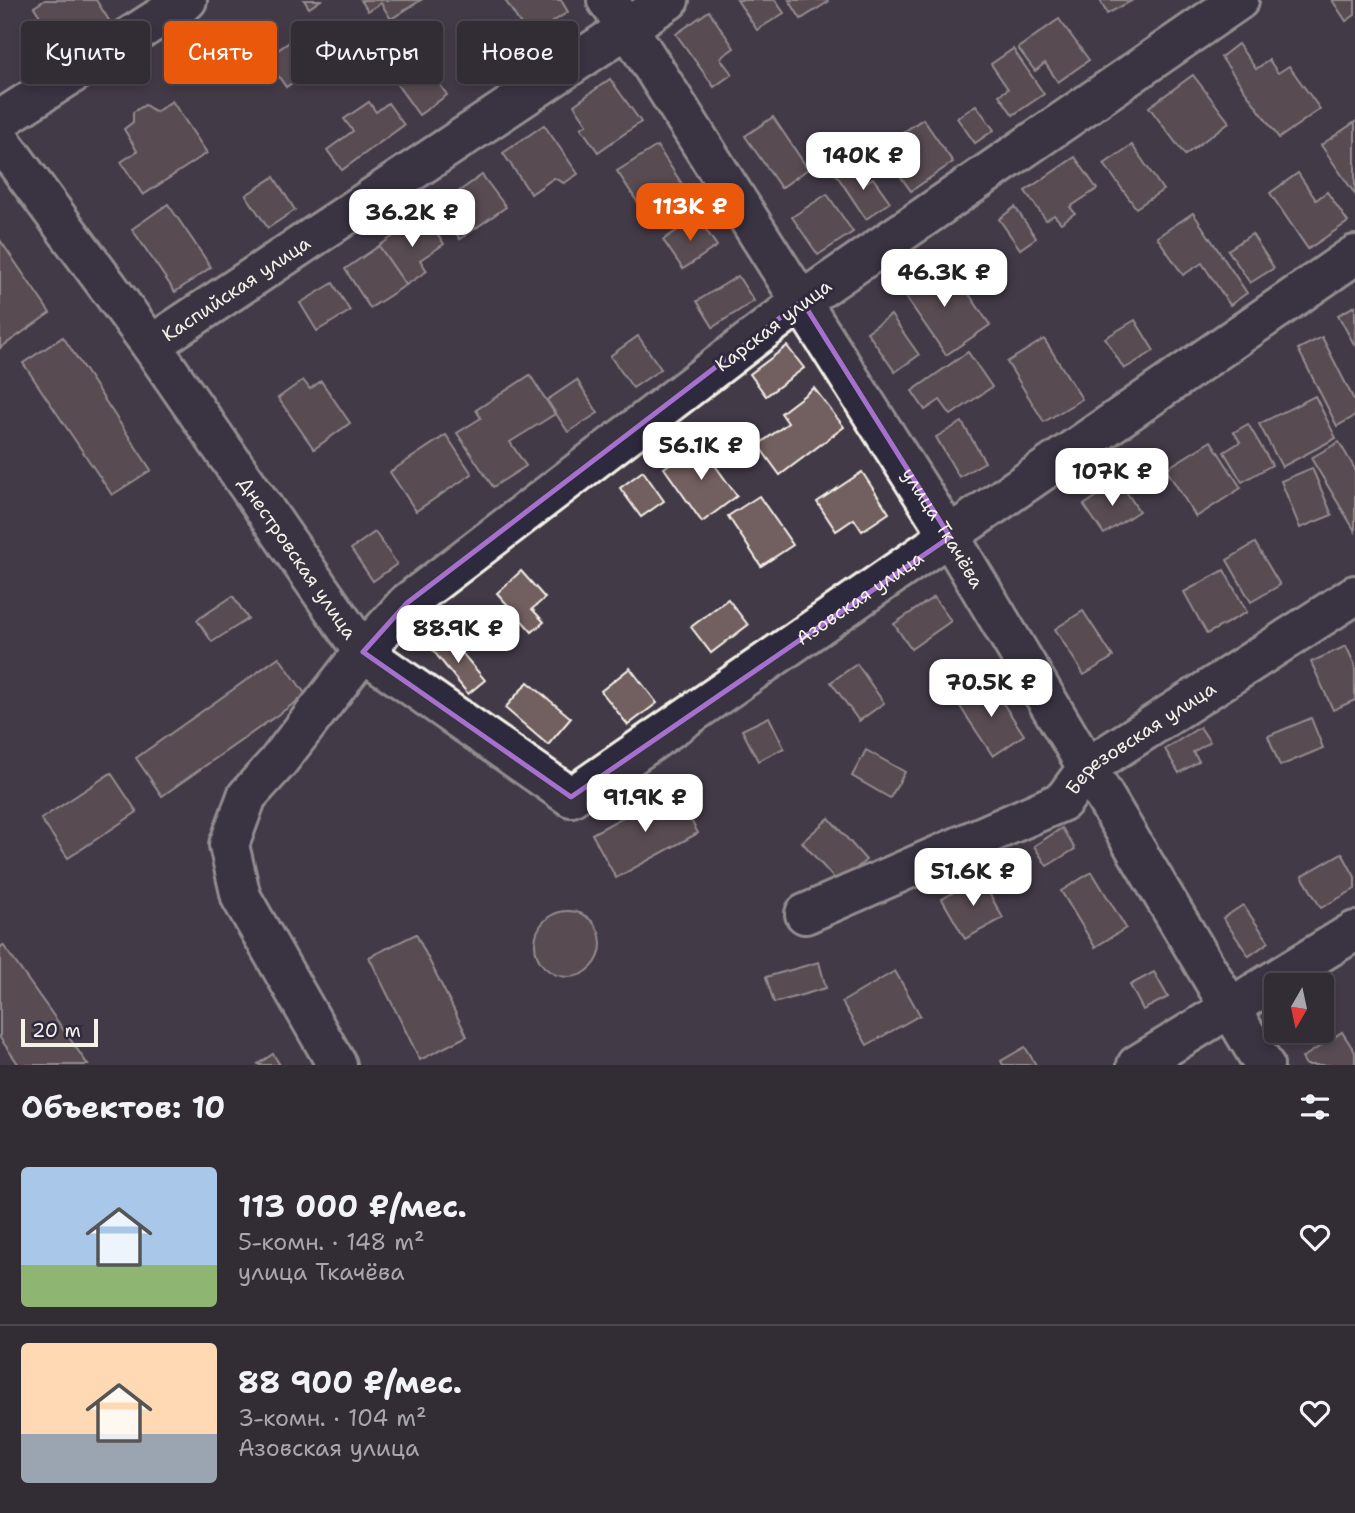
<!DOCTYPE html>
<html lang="ru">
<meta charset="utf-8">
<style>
body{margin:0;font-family:"Shantell Sans",sans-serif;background:#3d3841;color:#f1f3f6;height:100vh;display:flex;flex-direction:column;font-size:26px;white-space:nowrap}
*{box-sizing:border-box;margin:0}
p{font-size:23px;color:#a8a7ad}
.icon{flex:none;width:38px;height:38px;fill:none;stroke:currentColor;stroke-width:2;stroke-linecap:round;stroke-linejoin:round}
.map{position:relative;height:1065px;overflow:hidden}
.side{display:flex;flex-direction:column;background:#322c35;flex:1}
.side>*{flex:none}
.top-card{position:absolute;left:21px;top:21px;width:700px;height:63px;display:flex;gap:14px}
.needle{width:46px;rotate:189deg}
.buttons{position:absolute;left:1264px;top:973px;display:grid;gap:14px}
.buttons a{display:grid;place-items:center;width:70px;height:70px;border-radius:7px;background:#322c35;box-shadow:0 4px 10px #0003,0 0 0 2px #4d4850;font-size:35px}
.scale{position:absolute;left:21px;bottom:18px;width:77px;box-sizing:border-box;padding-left:7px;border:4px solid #f4f1e8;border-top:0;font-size:19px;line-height:24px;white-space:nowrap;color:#f4f1e8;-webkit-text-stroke:5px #2f2a3d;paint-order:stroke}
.price{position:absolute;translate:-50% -60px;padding:0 16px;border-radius:14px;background:#fff;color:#222;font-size:23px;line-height:46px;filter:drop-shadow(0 2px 4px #0008)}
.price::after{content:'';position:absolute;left:50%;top:42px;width:21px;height:16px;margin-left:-10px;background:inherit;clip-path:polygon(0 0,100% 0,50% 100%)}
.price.selected{background:#ea580c;color:#fff}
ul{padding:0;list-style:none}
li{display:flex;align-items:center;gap:21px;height:175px;padding:0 21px}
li+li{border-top:2px solid #4d4850}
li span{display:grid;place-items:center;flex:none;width:196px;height:140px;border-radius:7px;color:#555}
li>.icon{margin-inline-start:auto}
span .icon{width:84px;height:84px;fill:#fffc;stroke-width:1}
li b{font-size:30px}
h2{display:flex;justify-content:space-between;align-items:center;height:84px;padding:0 21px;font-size:30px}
.chip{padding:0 24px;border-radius:7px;background:#322c35;box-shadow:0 4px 10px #0003,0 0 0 2px #4d4850;font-size:24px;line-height:63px}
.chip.selected{background:#ea580c;color:#fff}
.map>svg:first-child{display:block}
</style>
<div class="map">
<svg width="1355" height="1065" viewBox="0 0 1355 1065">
<rect width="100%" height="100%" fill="#433a47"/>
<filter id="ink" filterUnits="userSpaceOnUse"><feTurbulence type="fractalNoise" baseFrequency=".0143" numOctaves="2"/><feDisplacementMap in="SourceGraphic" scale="14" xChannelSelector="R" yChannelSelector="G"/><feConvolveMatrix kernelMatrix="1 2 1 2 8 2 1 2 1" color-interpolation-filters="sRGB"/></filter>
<g filter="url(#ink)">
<g fill="#725e5f" stroke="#f4f1e8" stroke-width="2">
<path d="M 45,0 L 96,0 L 112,25 L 66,55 L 34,7 Z"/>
<path d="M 304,0 L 321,0 L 309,8 Z"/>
<path d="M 361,0 L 421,0 L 391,19 L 381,3 L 368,11 Z"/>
<path d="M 505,0 L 561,0 L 568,12 L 529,37 Z"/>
<path d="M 737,0 L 775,0 L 784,13 L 757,30 Z"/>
<path d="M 789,0 L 827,0 L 828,2 L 801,19 Z"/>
<path d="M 1100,0 L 1133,0 L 1107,14 Z"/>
<path d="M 1332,0 L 1355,0 L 1355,15 L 1346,21 Z"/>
<path d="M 709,11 L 734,48 L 720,58 L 732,74 L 714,87 L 676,34 Z"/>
<path d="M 1059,19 L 1089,60 L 1058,82 L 1045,63 L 1035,71 L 1018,48 Z"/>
<path d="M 235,25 L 251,49 L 213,73 L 198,49 Z"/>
<path d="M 300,35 L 320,64 L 286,87 L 266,58 Z"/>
<path d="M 386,38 L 406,65 L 420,55 L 447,95 L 419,115 L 371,48 Z"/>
<path d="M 1238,44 L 1256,69 L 1269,60 L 1278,73 L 1289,66 L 1320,109 L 1279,138 L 1221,57 Z"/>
<path d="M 1013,49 L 1044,94 L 1013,115 L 999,95 L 1008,89 L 991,64 Z"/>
<path d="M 1193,75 L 1229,122 L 1185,155 L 1149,107 Z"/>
<path d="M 610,79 L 641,122 L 598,152 L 581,128 L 587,124 L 574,105 Z"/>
<path d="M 172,101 L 207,153 L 143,195 L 121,162 L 137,151 L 124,129 L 133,122 L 133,112 L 145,105 L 156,112 Z"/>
<path d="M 369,102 L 376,112 L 388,103 L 404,125 L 342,170 L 327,150 L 353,131 L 344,119 Z"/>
<path d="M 976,105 L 994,130 L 975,143 L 957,118 Z"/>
<path d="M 773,117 L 808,169 L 781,188 L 745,136 Z"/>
<path d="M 923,119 L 953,162 L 911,191 L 880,148 Z"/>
<path d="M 1355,122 L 1355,194 L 1321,145 Z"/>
<path d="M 544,125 L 578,174 L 564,183 L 554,178 L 531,194 L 503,153 Z"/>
<path d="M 1132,145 L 1163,190 L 1136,208 L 1104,164 Z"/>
<path d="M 657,146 L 688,193 L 648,218 L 617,171 Z"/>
<path d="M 1075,157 L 1097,189 L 1070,207 L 1075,213 L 1061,223 L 1054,215 L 1046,220 L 1025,191 Z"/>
<path d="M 850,165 L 863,184 L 873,178 L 890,202 L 866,219 L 836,174 Z"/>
<path d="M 1298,173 L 1316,200 L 1327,192 L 1348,222 L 1308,249 L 1270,193 Z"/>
<path d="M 482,175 L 506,207 L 460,239 L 437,207 Z"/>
<path d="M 274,177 L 295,210 L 268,228 L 246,195 Z"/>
<path d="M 827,194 L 853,232 L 818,255 L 792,217 Z"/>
<path d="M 168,204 L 211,267 L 175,292 L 132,229 Z"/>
<path d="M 1015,207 L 1036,238 L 1020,249 L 999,219 Z"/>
<path d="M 1193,213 L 1247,293 L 1230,305 L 1202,263 L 1183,275 L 1157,237 Z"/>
<path d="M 424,215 L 444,244 L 420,260 L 427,271 L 406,285 L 379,246 Z"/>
<path d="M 697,217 L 717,246 L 683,269 L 663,240 Z"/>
<path d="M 1252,234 L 1274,268 L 1250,283 L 1228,250 Z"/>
<path d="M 0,240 L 50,313 L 0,348 Z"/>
<path d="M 379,246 L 406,285 L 370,308 L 345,269 Z"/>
<path d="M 925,265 L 942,289 L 958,278 L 990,325 L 946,355 L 897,284 Z"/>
<path d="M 738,276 L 754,301 L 713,327 L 697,301 Z"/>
<path d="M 333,283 L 350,311 L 317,331 L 300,303 Z"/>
<path d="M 1355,306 L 1355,346 L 1338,315 Z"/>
<path d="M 891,315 L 919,355 L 895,372 L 867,332 Z"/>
<path d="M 1135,320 L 1154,351 L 1124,369 L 1105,338 Z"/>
<path d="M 638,336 L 661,369 L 633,388 L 610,356 Z"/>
<path d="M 63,337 L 151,470 L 112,495 L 23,363 Z"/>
<path d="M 1322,337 L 1355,402 L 1355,416 L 1337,426 L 1298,349 Z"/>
<path d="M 1044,339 L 1082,399 L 1044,422 L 1007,362 Z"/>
<path d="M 787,346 L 804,368 L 766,396 L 750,374 Z"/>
<path d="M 968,352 L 992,387 L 951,415 L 940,400 L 925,410 L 912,391 Z"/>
<path d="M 530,375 L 555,414 L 510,442 L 526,466 L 493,487 L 457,433 L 481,418 L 476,410 Z"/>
<path d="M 303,380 L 310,389 L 321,381 L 350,423 L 314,449 L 278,398 Z"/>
<path d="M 577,380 L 598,413 L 568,432 L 547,400 Z"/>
<path d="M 814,388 L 844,427 L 780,475 L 758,445 L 788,423 L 781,413 Z"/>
<path d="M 1315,396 L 1336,438 L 1282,467 L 1259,424 Z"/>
<path d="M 962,422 L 985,462 L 959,477 L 936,437 Z"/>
<path d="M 1248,424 L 1272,465 L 1242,482 L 1224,452 L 1240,442 L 1234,432 Z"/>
<path d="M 446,435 L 472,474 L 416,511 L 390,472 Z"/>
<path d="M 1211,441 L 1241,488 L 1196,517 L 1166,469 Z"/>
<path d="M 1339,442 L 1355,469 L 1355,531 L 1311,458 Z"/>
<path d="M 699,443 L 737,496 L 702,522 L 664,468 Z"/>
<path d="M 1312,468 L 1332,515 L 1300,528 L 1281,481 Z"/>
<path d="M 643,471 L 664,501 L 641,517 L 620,488 Z"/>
<path d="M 862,472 L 889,513 L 862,531 L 854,519 L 836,531 L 817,502 Z"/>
<path d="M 1119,481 L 1139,511 L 1104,534 L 1084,505 Z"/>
<path d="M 759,496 L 793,545 L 761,566 L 728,516 Z"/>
<path d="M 375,532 L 397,564 L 373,581 L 351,549 Z"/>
<path d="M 1255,543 L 1280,585 L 1251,602 L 1227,560 Z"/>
<path d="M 1224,570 L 1247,612 L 1207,634 L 1184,592 Z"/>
<path d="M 521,571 L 545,598 L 532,609 L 544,622 L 532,632 L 497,593 Z"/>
<path d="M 233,596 L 248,619 L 212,642 L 197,620 Z"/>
<path d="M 934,597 L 951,621 L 911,649 L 894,624 Z"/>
<path d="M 728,599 L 748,625 L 711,653 L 691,627 Z"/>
<path d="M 1083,611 L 1113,657 L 1084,675 L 1055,629 Z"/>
<path d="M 447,635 L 485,680 L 468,694 L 431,648 Z"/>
<path d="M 1346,646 L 1355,665 L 1355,700 L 1333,710 L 1311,662 Z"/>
<path d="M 279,657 L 306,695 L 162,796 L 136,758 Z"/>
<path d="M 857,664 L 884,703 L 859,721 L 831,682 Z"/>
<path d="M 630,668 L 657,703 L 628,725 L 601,691 Z"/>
<path d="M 528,682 L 571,718 L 548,745 L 505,708 Z"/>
<path d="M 989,682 L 1024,735 L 993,756 L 957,702 Z"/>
<path d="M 769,717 L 784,748 L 758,761 L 742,730 Z"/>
<path d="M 1311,718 L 1323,748 L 1280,766 L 1268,736 Z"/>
<path d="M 1200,727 L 1210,742 L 1193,752 L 1199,761 L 1179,773 L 1165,749 Z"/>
<path d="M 866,750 L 905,772 L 890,798 L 852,776 Z"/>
<path d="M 111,773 L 137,812 L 68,858 L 41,819 Z"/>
<path d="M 674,789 L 698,833 L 616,878 L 592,834 Z"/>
<path d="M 829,818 L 866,860 L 839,884 L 802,842 Z"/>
<path d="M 1062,828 L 1075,849 L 1047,866 L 1034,846 Z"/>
<path d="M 1342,853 L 1355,877 L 1355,889 L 1321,908 L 1302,876 Z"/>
<path d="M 1092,872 L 1126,928 L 1095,947 L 1061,891 Z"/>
<path d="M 980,877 L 1003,918 L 965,939 L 942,899 Z"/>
<path d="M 1243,905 L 1269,942 L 1249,956 L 1223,918 Z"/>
<circle cx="568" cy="944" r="33"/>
<path d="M 416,934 L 467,1036 L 420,1060 L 369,957 Z"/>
<path d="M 3,945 L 68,1036 L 88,1065 L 19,1065 L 0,1038 L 0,948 Z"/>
<path d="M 819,962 L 826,988 L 774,1003 L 766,977 Z"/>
<path d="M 895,971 L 920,1015 L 867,1045 L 842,1002 Z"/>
<path d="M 1154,972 L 1168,997 L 1143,1010 L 1130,985 Z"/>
<path d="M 1342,1032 L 1355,1052 L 1355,1065 L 1306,1065 L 1302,1058 Z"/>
<path d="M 1025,1047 L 1036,1065 L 1003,1065 L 1001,1061 Z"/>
<path d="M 273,1054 L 280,1065 L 259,1065 L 258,1064 Z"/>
</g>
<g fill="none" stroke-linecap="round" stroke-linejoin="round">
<g stroke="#f4f1e8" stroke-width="44">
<g id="minor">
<path id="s1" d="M 607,0 L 628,28 L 950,537 L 1264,1065"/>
<path id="s2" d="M 1239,0 L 802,301 L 407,603 L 363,652 L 571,797 L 1355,255"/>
<path d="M 0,120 L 187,0"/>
<path id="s3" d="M 0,140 L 151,345 L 363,652 L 277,763 L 247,796 L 229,845 L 241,897 L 337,1065"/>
<path id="s4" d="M 151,345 L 669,0"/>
<path id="s5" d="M 805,914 L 1063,801 L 1088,767 L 1355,595"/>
<path d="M 1137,1065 L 1355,931"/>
</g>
</g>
<use href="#minor" stroke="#2f2a3d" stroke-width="38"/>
</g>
</g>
<path d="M0 0H1355V1065H0ZM 802,301 L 950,537 L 571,797 L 363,652 L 407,603 Z" fill="#433a47" fill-opacity=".55" fill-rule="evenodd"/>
<path fill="none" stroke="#a571cd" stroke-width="5" stroke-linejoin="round" d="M 802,301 L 950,537 L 571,797 L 363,652 L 407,603 Z"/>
<g text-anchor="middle" stroke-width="6" stroke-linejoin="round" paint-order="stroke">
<g font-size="19" fill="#f4f1e8" stroke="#2f2a3d">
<text dy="7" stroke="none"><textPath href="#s4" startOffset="102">Каспийская улица</textPath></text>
<text transform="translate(773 325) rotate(-37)" y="7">Карская улица</text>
<text dy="7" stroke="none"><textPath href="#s1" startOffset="626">улица Ткачёва</textPath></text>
<text dy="7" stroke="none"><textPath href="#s3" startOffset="513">Днестровская улица</textPath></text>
<text dy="7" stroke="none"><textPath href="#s2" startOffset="1698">Азовская улица</textPath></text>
<text dy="7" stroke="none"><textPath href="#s5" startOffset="383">Березовская улица</textPath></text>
</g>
</g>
</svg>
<div class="buttons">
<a><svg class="needle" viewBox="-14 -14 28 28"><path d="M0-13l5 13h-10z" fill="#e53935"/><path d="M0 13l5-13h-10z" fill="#a8a7ad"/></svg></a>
</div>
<div class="scale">20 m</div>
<b class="price" style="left:863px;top:192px">140K ₽</b>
<b class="price selected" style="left:690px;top:243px">113K ₽</b>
<b class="price" style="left:412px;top:249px">36.2K ₽</b>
<b class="price" style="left:944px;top:309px">46.3K ₽</b>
<b class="price" style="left:701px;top:482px">56.1K ₽</b>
<b class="price" style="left:1112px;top:508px">107K ₽</b>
<b class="price" style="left:458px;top:665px">88.9K ₽</b>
<b class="price" style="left:991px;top:719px">70.5K ₽</b>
<b class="price" style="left:645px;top:834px">91.9K ₽</b>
<b class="price" style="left:973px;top:908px">51.6K ₽</b>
<div class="top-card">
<a class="chip">Купить</a>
<a class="chip selected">Снять</a>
<a class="chip">Фильтры</a>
<a class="chip">Новое</a>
</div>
</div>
<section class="side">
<h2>Объектов: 10<svg class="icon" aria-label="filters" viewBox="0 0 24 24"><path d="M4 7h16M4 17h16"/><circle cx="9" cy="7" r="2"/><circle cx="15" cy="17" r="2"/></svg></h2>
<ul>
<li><span style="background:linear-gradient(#a9c7e8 70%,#8fb573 0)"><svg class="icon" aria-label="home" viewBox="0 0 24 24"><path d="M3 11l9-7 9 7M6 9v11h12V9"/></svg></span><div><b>113 000 ₽/мес.</b><p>5-комн. · 148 m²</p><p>улица Ткачёва</p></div><svg class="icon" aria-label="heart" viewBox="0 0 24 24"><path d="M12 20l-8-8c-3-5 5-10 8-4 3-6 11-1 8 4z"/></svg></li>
<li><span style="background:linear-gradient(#ffd9b3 65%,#9aa5b1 0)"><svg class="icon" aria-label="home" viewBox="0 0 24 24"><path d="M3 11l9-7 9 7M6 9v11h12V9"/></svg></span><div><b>88 900 ₽/мес.</b><p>3-комн. · 104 m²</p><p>Азовская улица</p></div><svg class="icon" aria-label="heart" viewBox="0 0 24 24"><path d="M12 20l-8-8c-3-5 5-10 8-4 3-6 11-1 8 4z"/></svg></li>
</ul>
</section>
